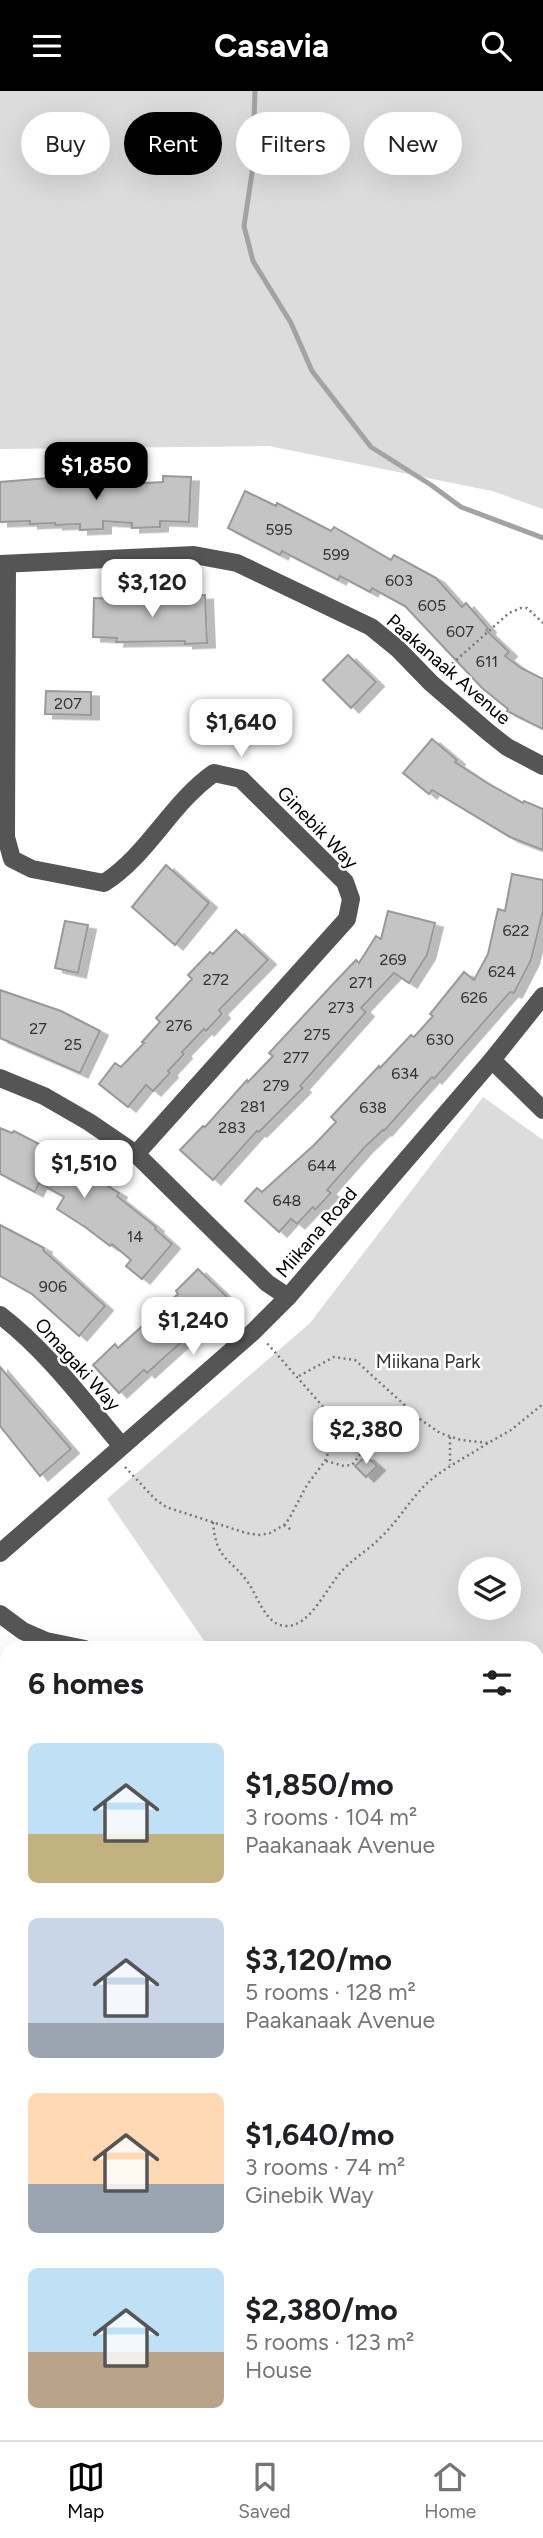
<!DOCTYPE html>
<meta charset="utf-8">
<style>
body{margin:0;font-family:Figtree,sans-serif;background:#f6f6f6;color:#202124;height:100vh;display:flex;flex-direction:column;font-size:26px;white-space:nowrap}
*{box-sizing:border-box;margin:0}
p{font-size:23px;color:#757577}
.icon{flex:none;width:38px;height:38px;fill:none;stroke:currentColor;stroke-width:2;stroke-linecap:round;stroke-linejoin:round}
.map{position:relative;flex:1;overflow:hidden}
.side{position:absolute;left:0px;top:1550px;width:544px;height:800px;display:flex;flex-direction:column;background:#fff;border-radius:21px 21px 0 0;box-shadow:0 7px 28px #0002}
.side>*{flex:none}
.guide{position:absolute;left:21px;top:21px;width:502px;height:63px;display:flex;gap:14px}
.fabs{position:absolute;left:458px;top:1466px;display:grid;gap:14px}
.fabs a{display:grid;place-items:center;width:63px;height:63px;border-radius:50%;background:#fff;box-shadow:0 7px 28px #0002;font-size:35px}
.price{position:absolute;translate:-50% -60px;padding:0 16px;border-radius:14px;background:#fff;color:#222;font-size:23px;line-height:46px;filter:drop-shadow(0 2px 4px #0008)}
.price::after{content:'';position:absolute;left:50%;top:42px;width:21px;height:16px;margin-left:-10px;background:inherit;clip-path:polygon(0 0,100% 0,50% 100%)}
.price.active{background:#000;color:#fff}
ul{padding:0;list-style:none}
li{display:flex;align-items:center;gap:21px;height:175px;padding:0 28px}
li span{display:grid;place-items:center;flex:none;width:196px;height:140px;border-radius:10px;color:#555}
li>.icon{margin-inline-start:auto}
span .icon{width:84px;height:84px;fill:#fffc;stroke-width:1}
li b{font-size:30px}
h2{display:flex;justify-content:space-between;align-items:center;height:84px;padding:0 28px;font-size:30px}
.pill{padding:0 24px;border-radius:32px;background:#fff;box-shadow:0 7px 28px #0002;font-size:24px;line-height:63px}
.pill.active{background:#000;color:#fff}
header{display:flex;justify-content:space-between;align-items:center;height:91px;padding:0 28px;background:#000;color:#fff;font-size:32px;font-weight:700}
.dock{display:flex;justify-content:space-around;align-items:center;height:98px;border-top:2px solid #e0e0e0;background:#fff;font-size:19px;color:#757577}
.dock a{display:grid;justify-items:center;gap:4px}
.dock .active{color:#000}
.map>svg:first-child{display:block}
</style>
<header><svg class="icon" aria-label="menu" viewBox="0 0 24 24"><path d="M4 6h16M4 12h16M4 18h16"/></svg>Casavia<svg class="icon" aria-label="search" viewBox="0 0 24 24"><circle cx="10" cy="10" r="6"/><path d="M15 15l6 6"/></svg></header>
<div class="map">
<svg width="543" height="2349" viewBox="0 0 543 2349">
<defs>
<filter id="shadow"><feDropShadow dx="8" dy="4.5" stdDeviation="0" flood-color="#0004"/></filter>
</defs>
<rect width="100%" height="100%" fill="#fff"/>
<g fill="#dcdcdc" fill-rule="evenodd">
<path d="M 0,0 L 543,0 L 543,418 L 492,400 L 269,355 L 0,358 Z"/>
<path d="M 483,1006 L 543,1049 L 543,2349 L 0,2349 L 0,1860 L 7,1860 L 7,2343 L 537,2343 L 537,1558 L 209,1557 L 107,1408 L 310,1232 ZM 471,1479 L 509,1479 L 509,1517 L 471,1517 Z"/>
</g>
<g fill="none" stroke-linecap="round" stroke-linejoin="round">
<g stroke="#a3a3a3" stroke-width="5">
<path d="M 255,0 L 252,82 L 244,135 L 253,170 L 291,232 L 312,280 L 371,356 L 431,394 L 461,416 L 543,447"/>
<path d="M 429,2349 L 440,2343"/>
</g>
</g>
<g fill="#c4c4c4" stroke="#999" stroke-width="2" filter="url(#shadow)">
<path d="M 163,385 L 191,386 L 189,431 L 160,430 L 160,436 L 132,437 L 132,432 L 103,430 L 103,438 L 80,439 L 80,433 L 55,434 L 55,432 L 30,433 L 30,430 L 0,431 L 0,391 L 48,387 L 48,391 L 106,387 L 128,388 L 128,393 L 163,391 Z"/>
<path d="M 245,400 L 276,415 L 277,412 L 331,440 L 334,436 L 391,469 L 394,464 L 436,487 L 462,516 L 466,512 L 488,537 L 486,539 L 509,561 L 505,565 L 521,577 L 543,588 L 543,638 L 507,620 L 508,618 L 482,597 L 405,515 L 372,497 L 370,501 L 340,485 L 338,489 L 282,460 L 280,464 L 228,437 Z"/>
<path d="M 205,504 L 207,552 L 185,553 L 185,550 L 116,551 L 117,547 L 93,546 L 94,507 L 140,509 L 140,506 L 157,505 L 157,507 Z"/>
<path d="M 348,564 L 376,591 L 351,617 L 323,589 Z"/>
<path d="M 46,600 L 91,601 L 91,624 L 45,623 Z"/>
<path d="M 432,648 L 457,669 L 455,671 L 487,692 L 523,712 L 524,710 L 543,718 L 543,759 L 510,746 L 432,699 L 429,703 L 403,682 Z"/>
<path d="M 166,774 L 209,812 L 175,854 L 132,816 Z"/>
<path d="M 512,783 L 543,789 L 543,820 L 531,869 L 514,902 L 510,901 L 434,988 L 432,986 L 384,1040 L 383,1039 L 364,1057 L 327,1099 L 331,1102 L 315,1119 L 313,1116 L 297,1133 L 291,1128 L 279,1141 L 245,1110 L 257,1097 L 262,1101 L 314,1054 L 336,1031 L 331,1026 L 379,975 L 380,977 L 411,944 L 414,946 L 433,925 L 430,923 L 464,881 L 474,889 L 488,863 L 498,818 L 505,820 Z"/>
<path d="M 388,820 L 435,832 L 427,864 L 409,892 L 394,882 L 361,917 L 366,921 L 300,995 L 303,997 L 259,1041 L 257,1040 L 213,1089 L 180,1059 L 203,1035 L 205,1036 L 247,989 L 248,991 L 273,965 L 269,962 L 334,892 L 356,869 L 359,872 L 376,845 L 381,848 Z"/>
<path d="M 65,830 L 88,834 L 78,882 L 55,877 Z"/>
<path d="M 236,839 L 268,869 L 219,919 L 222,923 L 206,940 L 204,938 L 182,961 L 184,963 L 168,980 L 170,982 L 153,1000 L 146,994 L 128,1016 L 99,993 L 115,972 L 121,976 L 144,952 L 142,951 L 160,931 L 156,927 L 192,888 L 188,884 L 210,861 L 213,863 Z"/>
<path d="M 0,899 L 61,920 L 100,940 L 80,982 L 0,947 Z"/>
<path d="M 0,1037 L 12,1042 L 14,1040 L 79,1074 L 77,1076 L 119,1102 L 117,1105 L 156,1136 L 155,1138 L 172,1153 L 142,1188 L 126,1175 L 131,1169 L 112,1153 L 110,1155 L 85,1136 L 57,1118 L 64,1106 L 39,1092 L 35,1101 L 0,1083 Z"/>
<path d="M 0,1134 L 44,1157 L 43,1159 L 105,1215 L 79,1245 L 32,1203 L 0,1185 Z"/>
<path d="M 198,1178 L 228,1207 L 189,1247 L 188,1245 L 147,1282 L 144,1279 L 119,1302 L 93,1274 L 115,1253 L 118,1257 L 151,1227 L 178,1203 L 176,1200 Z"/>
<path d="M 0,1276 L 71,1358 L 40,1385 L 0,1335 Z"/>
<path d="M 366,1365 L 377,1375 L 366,1386 L 355,1375 Z"/>
</g>
<g fill="none" stroke-linecap="round" stroke-linejoin="round">
<g stroke="#777" stroke-width="2.5" stroke-dasharray="2 3.5" stroke-linecap="butt">
<path d="M 444,580 L 509,522 L 521,517 L 527,517 L 543,532"/>
<path d="M 299,1285 L 334,1266 L 355,1269 L 420,1328 L 440,1342 L 461,1349 L 488,1352 L 511,1339 L 543,1313"/>
<path d="M 337,1338 L 359,1339 L 372,1348 L 394,1336 L 418,1329"/>
<path d="M 450,1346 L 450,1374"/>
<path d="M 326,1370 L 344,1375 L 352,1374 L 372,1348"/>
<path d="M 125,1376 L 155,1408 L 166,1416 L 246,1442 L 260,1444 L 270,1442 L 284,1434 L 289,1428 L 307,1394 L 325,1370 L 337,1338 L 333,1327 L 266,1251"/>
<path d="M 213,1431 C 216,1471 231,1466 249,1493 C 258,1506 266,1535 286,1535 C 310,1536 327,1496 341,1481 C 353,1467 369,1459 381,1446 C 398,1430 410,1409 426,1393 C 445,1376 467,1366 488,1352"/>
<path d="M 284,1434 L 293,1440"/>
</g>
<g stroke="#555" stroke-width="18">
<path d="M 0,473 L 194,464 L 237,472 L 371,536 L 398,558 L 431,592 L 488,641 L 507,656 L 543,675"/>
<path d="M 7,473 L 6,746 L 12,768 L 32,778 L 104,792 C 148,764 171,712 214,682 L 241,688 L 345,791 L 351,808 L 347,828 L 136,1063"/>
<path d="M 492,969 L 543,1019"/>
<path d="M 0,987 L 44,1005 L 89,1031 L 136,1063 L 267,1192 L 288,1206"/>
<path d="M 0,1224 C 47,1260 83,1309 121,1354"/>
<path d="M 0,1462 L 253,1241 L 288,1206 L 492,969 L 543,905"/>
<path d="M 0,1523 L 23,1540 L 46,1550 L 85,1558"/>
<path d="M 0,1753 L 7,1753"/>
</g>
</g>
<g text-anchor="middle" stroke-width="5" stroke-linejoin="round" paint-order="stroke">
<g font-size="16" fill="#313131">
<text x="279" y="444">595</text>
<text x="336" y="469">599</text>
<text x="399" y="495">603</text>
<text x="432" y="520">605</text>
<text x="460" y="546">607</text>
<text x="487" y="576">611</text>
<text x="68" y="618">207</text>
<text x="516" y="845">622</text>
<text x="393" y="874">269</text>
<text x="502" y="886">624</text>
<text x="216" y="894">272</text>
<text x="361" y="897">271</text>
<text x="474" y="912">626</text>
<text x="341" y="922">273</text>
<text x="179" y="940">276</text>
<text x="38" y="943">27</text>
<text x="317" y="949">275</text>
<text x="440" y="954">630</text>
<text x="73" y="959">25</text>
<text x="296" y="972">277</text>
<text x="405" y="988">634</text>
<text x="276" y="1000">279</text>
<text x="253" y="1021">281</text>
<text x="373" y="1022">638</text>
<text x="232" y="1042">283</text>
<text x="322" y="1080">644</text>
<text x="287" y="1115">648</text>
<text x="135" y="1151">14</text>
<text x="53" y="1201">906</text>
</g>
<g font-size="19" fill="#000" stroke="#fff">
<text transform="translate(449 578) rotate(41)" y="7">Paakanaak Avenue</text>
<text transform="translate(318 736) rotate(46)" y="7">Ginebik Way</text>
<text transform="translate(316 1141) rotate(-49)" y="7">Miikana Road</text>
<text transform="translate(78 1273) rotate(48)" y="7">Omagaki Way</text>
</g>
<g font-size="19" fill="#333" stroke="#fff">
<text x="428" y="1277">Miikana Park</text>
</g>
</g>
</svg>
<div class="fabs">
<a><svg class="icon" aria-label="layers" viewBox="0 0 24 24"><path d="M12 4l9 5-9 5-9-5zM3 14l9 5 9-5"/></svg></a>
</div>
<b class="price active" style="left:96px;top:411px">$1,850</b>
<b class="price" style="left:152px;top:528px">$3,120</b>
<b class="price" style="left:241px;top:668px">$1,640</b>
<b class="price" style="left:84px;top:1109px">$1,510</b>
<b class="price" style="left:193px;top:1266px">$1,240</b>
<b class="price" style="left:366px;top:1375px">$2,380</b>
<div class="guide">
<a class="pill">Buy</a>
<a class="pill active">Rent</a>
<a class="pill">Filters</a>
<a class="pill">New</a>
</div>
<section class="side">
<h2>6 homes<svg class="icon" aria-label="filters" viewBox="0 0 24 24"><path d="M4 7h16M4 17h16"/><circle cx="9" cy="7" r="2"/><circle cx="15" cy="17" r="2"/></svg></h2>
<ul>
<li><span style="background:linear-gradient(#bfe0f5 65%,#c2b280 0)"><svg class="icon" aria-label="home" viewBox="0 0 24 24"><path d="M3 11l9-7 9 7M6 9v11h12V9"/></svg></span><div><b>$1,850/mo</b><p>3 rooms · 104 m²</p><p>Paakanaak Avenue</p></div></li>
<li><span style="background:linear-gradient(#c9d6e8 75%,#9aa5b1 0)"><svg class="icon" aria-label="home" viewBox="0 0 24 24"><path d="M3 11l9-7 9 7M6 9v11h12V9"/></svg></span><div><b>$3,120/mo</b><p>5 rooms · 128 m²</p><p>Paakanaak Avenue</p></div></li>
<li><span style="background:linear-gradient(#ffd9b3 65%,#9aa5b1 0)"><svg class="icon" aria-label="home" viewBox="0 0 24 24"><path d="M3 11l9-7 9 7M6 9v11h12V9"/></svg></span><div><b>$1,640/mo</b><p>3 rooms · 74 m²</p><p>Ginebik Way</p></div></li>
<li><span style="background:linear-gradient(#bfe0f5 60%,#b9a48a 0)"><svg class="icon" aria-label="home" viewBox="0 0 24 24"><path d="M3 11l9-7 9 7M6 9v11h12V9"/></svg></span><div><b>$2,380/mo</b><p>5 rooms · 123 m²</p><p>House</p></div></li>
</ul>
</section>
</div>
<nav class="dock">
<a class="active"><svg class="icon" aria-label="map" viewBox="0 0 24 24"><path d="M3 6l6-2 6 2 6-2v14l-6 2-6-2-6 2zM9 4v14M15 6v14"/></svg>Map</a>
<a><svg class="icon" aria-label="saved" viewBox="0 0 24 24"><path d="M7 4h10v16l-5-4-5 4z"/></svg>Saved</a>
<a><svg class="icon" aria-label="home" viewBox="0 0 24 24"><path d="M3 11l9-7 9 7M6 9v11h12V9"/></svg>Home</a>
</nav>
